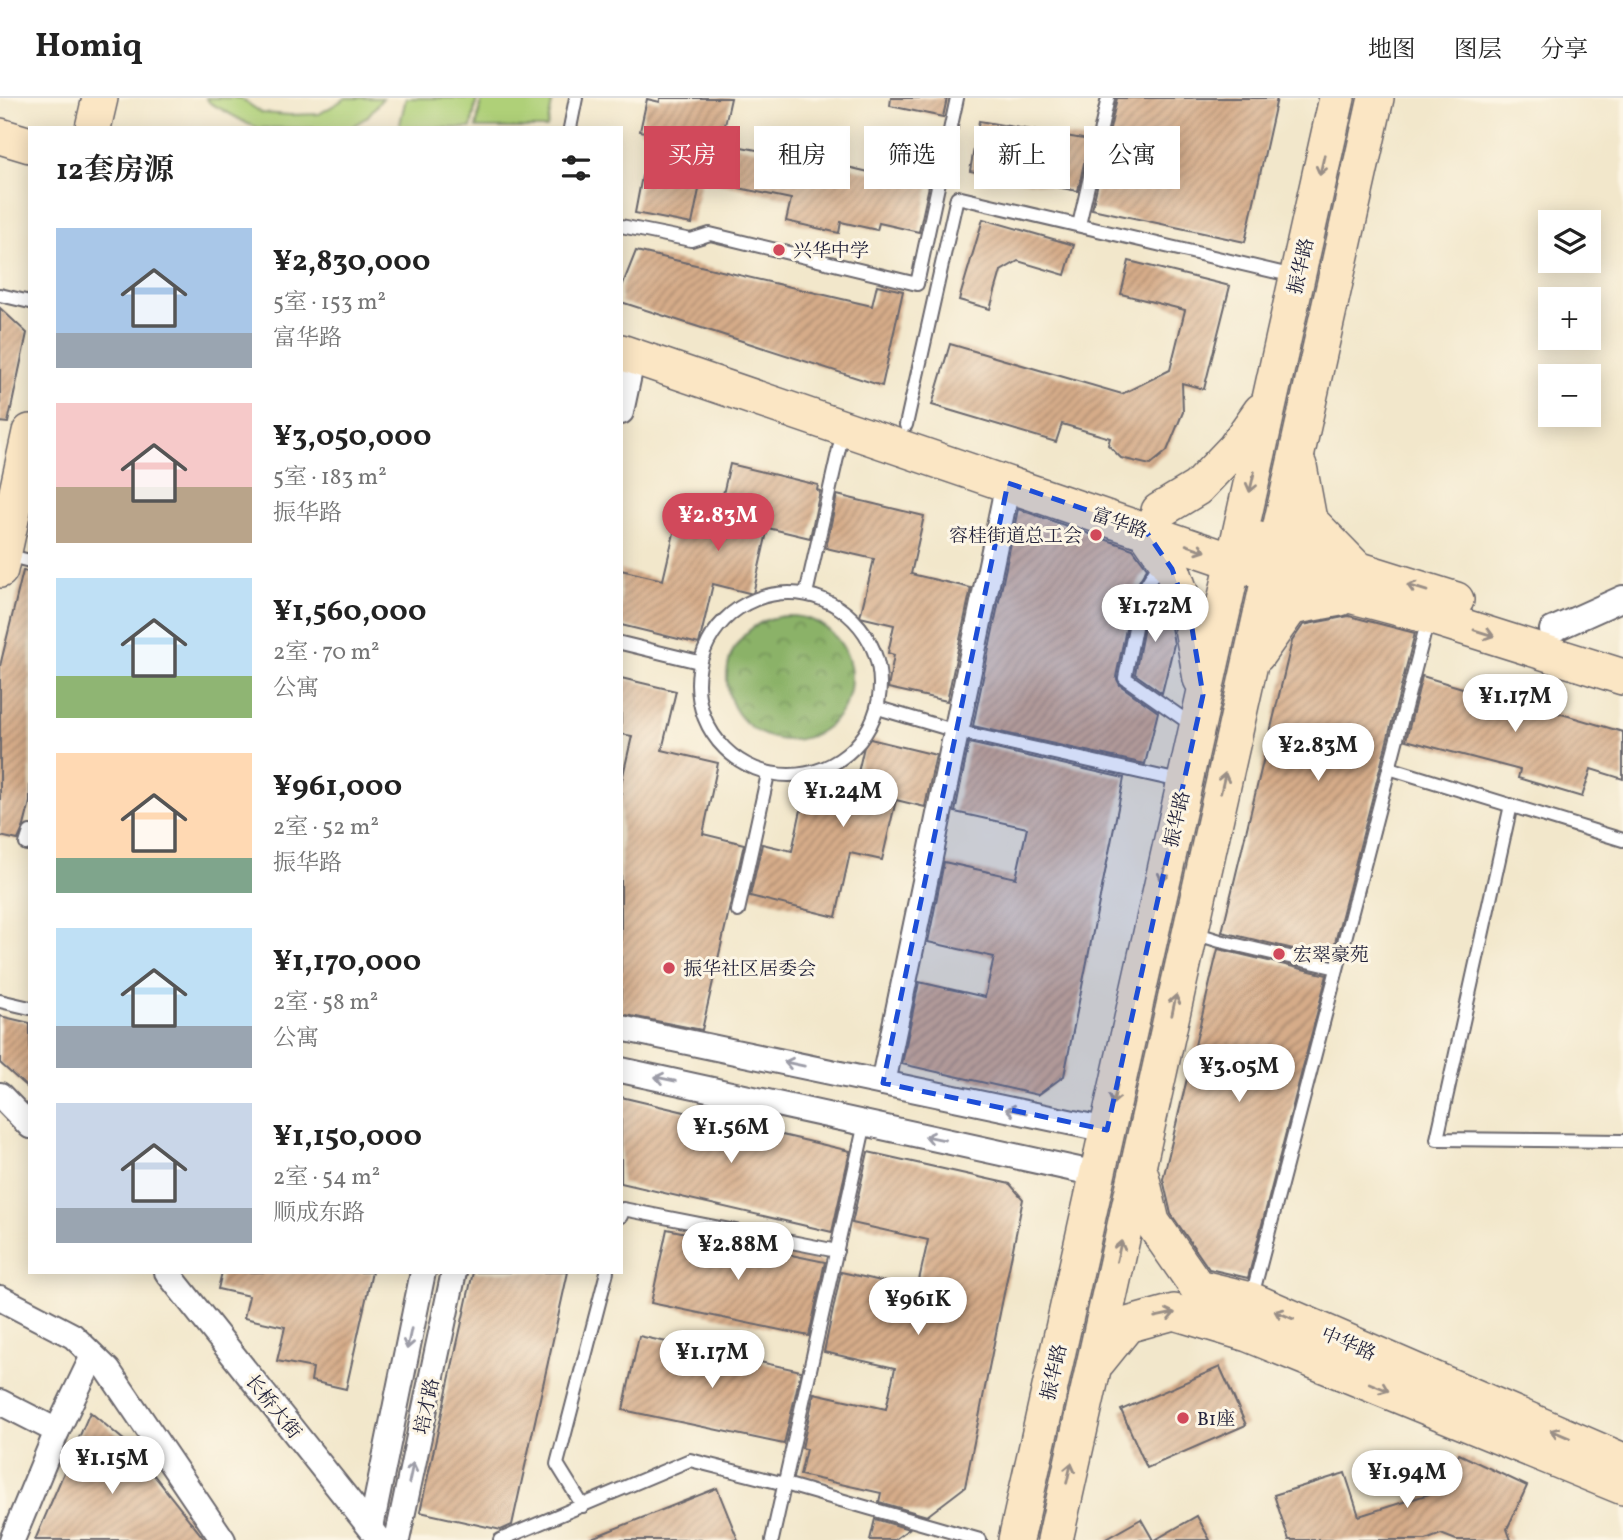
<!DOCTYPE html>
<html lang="zh">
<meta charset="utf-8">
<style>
body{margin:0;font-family:Vollkorn,"Noto Serif SC",serif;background:#f6f6f6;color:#222;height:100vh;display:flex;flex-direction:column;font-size:26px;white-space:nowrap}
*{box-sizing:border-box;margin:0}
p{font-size:23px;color:#767676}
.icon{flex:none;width:38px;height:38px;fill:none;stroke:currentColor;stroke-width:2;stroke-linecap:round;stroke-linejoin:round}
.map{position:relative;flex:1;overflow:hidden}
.sheet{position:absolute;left:28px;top:28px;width:595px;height:1148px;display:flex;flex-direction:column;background:#fff;border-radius:0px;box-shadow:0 4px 18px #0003}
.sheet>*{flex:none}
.top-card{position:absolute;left:644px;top:28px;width:665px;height:63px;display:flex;gap:14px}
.buttons{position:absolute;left:1538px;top:112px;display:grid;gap:14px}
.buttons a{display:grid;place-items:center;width:63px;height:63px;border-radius:0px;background:#fff;box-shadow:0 4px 18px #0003;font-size:35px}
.price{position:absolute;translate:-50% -60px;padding:0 16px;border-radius:24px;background:#fff;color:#222;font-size:23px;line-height:46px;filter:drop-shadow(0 2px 4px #0008)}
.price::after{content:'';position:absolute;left:50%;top:42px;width:21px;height:16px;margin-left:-10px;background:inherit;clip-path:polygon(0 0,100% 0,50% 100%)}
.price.active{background:#d1495b;color:#fff}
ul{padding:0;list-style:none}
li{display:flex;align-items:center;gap:21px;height:175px;padding:0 28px}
li span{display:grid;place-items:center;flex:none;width:196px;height:140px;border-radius:0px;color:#555}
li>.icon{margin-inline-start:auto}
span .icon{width:84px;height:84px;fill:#fffc;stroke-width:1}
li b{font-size:30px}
h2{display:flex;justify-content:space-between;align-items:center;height:84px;padding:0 28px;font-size:30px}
.chip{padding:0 24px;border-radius:0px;background:#fff;box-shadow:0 4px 18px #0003;font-size:24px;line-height:63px}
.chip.active{background:#d1495b;color:#fff}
header{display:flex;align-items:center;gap:42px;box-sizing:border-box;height:98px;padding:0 35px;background:#fff;border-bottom:2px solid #e0e0e0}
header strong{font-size:33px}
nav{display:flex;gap:38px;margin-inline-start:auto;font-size:24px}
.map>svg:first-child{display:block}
</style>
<header>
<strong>Homiq</strong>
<nav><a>地图</a><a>图层</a><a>分享</a></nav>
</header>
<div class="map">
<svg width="1623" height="1442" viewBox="0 0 1623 1442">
<defs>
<pattern id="forest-crowns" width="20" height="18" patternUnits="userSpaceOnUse" patternTransform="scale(1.75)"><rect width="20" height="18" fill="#8bb268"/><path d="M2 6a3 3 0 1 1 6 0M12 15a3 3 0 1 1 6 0" fill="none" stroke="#719057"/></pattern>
<pattern id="building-hatch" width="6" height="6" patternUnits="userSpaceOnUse" patternTransform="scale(1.75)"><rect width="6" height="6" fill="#d6ac89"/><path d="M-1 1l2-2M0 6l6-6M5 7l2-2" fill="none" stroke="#ad8c71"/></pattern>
</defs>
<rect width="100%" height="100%" fill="#fcf5e5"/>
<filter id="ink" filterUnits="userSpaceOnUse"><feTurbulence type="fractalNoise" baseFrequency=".0143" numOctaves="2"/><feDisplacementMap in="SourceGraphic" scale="14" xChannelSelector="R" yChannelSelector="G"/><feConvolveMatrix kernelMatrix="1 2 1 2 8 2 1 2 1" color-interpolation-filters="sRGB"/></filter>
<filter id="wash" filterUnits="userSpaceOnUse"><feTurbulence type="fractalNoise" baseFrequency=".00686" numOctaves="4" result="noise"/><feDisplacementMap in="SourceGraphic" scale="28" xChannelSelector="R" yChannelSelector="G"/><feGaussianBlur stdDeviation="1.57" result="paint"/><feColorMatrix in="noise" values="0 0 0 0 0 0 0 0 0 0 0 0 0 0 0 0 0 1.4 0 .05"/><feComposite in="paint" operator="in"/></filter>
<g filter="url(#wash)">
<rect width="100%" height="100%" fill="#f2e7cb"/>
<circle fill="url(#forest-crowns)" stroke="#566a52" stroke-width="2" cx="789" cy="580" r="62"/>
<g fill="#afd078" stroke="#68795a" stroke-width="2">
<path d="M 206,0 L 240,0 L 262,15 L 290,17 L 319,16 L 346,0 L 383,0 L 367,19 L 350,30 L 259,30 L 248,26 L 210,5 Z"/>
<path d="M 406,0 L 477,0 L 471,30 L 399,30 Z"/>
<path d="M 482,0 L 553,0 L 547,30 L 476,30 Z"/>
</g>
<g id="blocks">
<g fill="url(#building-hatch)">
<path d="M 660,0 L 731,0 L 721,45 L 767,54 L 764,66 L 830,81 L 831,76 L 840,78 L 843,68 L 929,88 L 919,134 L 879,125 L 877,132 L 841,124 L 839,135 L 786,123 L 791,101 L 701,82 L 692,126 L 635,115 L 642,78 L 670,84 L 679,41 L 640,33 L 647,1 L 660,4 Z"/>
<path d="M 891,0 L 947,0 L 943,19 L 890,8 Z"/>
<path d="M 1117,0 L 1277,0 L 1245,144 L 1092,111 Z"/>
<path d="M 979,23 L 1089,42 L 1078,93 L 970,73 Z"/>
<path d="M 983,121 L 1074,147 L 1065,177 L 1018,163 L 1001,173 L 990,211 L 959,202 Z"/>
<path d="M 636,153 L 872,208 L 877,187 L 903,193 L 882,288 L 621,204 L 621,191 Z"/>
<path d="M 1129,163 L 1230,188 L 1204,291 L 1182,285 L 1183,314 L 1167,353 L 1150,367 L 1121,360 L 1108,347 L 1110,340 L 1062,326 L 1056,344 L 932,307 L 950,246 L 1122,296 L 1170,272 L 1185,212 L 1121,196 Z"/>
<path d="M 0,210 L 27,235 L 8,325 L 0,324 Z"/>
<path d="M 730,366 L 818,387 L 817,392 L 820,393 L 810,440 L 768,430 L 753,496 L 713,486 L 699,546 L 621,527 L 621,472 L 663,482 L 677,422 L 715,431 Z"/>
<path d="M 837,397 L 924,418 L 911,476 L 971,490 L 947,603 L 888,590 L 894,557 L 888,555 L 894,527 L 860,519 L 874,461 L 826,450 Z"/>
<path d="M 1018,411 L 1133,451 L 1147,470 L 1134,492 L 1116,579 L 1120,587 L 1158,614 L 1145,666 L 973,628 Z"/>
<path d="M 23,473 L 30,474 L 30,704 L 24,728 L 18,742 L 0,738 L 0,568 Z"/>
<path d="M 1156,487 L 1171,529 L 1174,546 L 1162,595 L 1135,576 L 1150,497 Z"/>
<path d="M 1349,518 L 1415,535 L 1331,860 L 1222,834 L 1292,543 L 1303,527 Z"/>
<path d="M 1422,578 L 1476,594 L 1480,581 L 1527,593 L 1524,605 L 1623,634 L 1623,681 L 1591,671 L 1582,699 L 1518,680 L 1520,672 L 1406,642 Z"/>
<path d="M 621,580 L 676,593 L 662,652 L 718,665 L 703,736 L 744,746 L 702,932 L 621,916 L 621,686 L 632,638 L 621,636 Z"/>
<path d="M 866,640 L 936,657 L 925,709 L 896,702 L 882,762 L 850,755 L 836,819 L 750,798 L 762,746 L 792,753 L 806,689 L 852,700 Z"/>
<path d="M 969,645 L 1124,680 L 1064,978 L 1038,997 L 902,966 L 919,884 L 985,899 L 994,859 L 928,844 L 944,764 L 1016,780 L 1027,730 L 955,714 Z"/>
<path d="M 1218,851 L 1327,877 L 1248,1180 L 1209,1171 L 1171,1116 L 1163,1081 Z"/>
<path d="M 0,918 L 30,925 L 30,992 L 0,965 Z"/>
<path d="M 621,999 L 850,1053 L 832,1134 L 621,1085 Z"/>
<path d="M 868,1054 L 1010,1086 L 1023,1101 L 965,1389 L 927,1418 L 879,1404 L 881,1395 L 800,1377 L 806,1351 L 802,1350 L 814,1295 L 886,1311 L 895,1270 L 824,1254 L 841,1174 L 917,1191 L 928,1142 L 852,1125 Z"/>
<path d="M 667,1131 L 825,1164 L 809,1238 L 651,1205 Z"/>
<path d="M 222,1174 L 372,1174 L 346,1291 L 311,1283 L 313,1270 L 277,1263 L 285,1229 L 244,1220 L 249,1198 L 218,1191 Z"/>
<path d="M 473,1174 L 568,1174 L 512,1427 L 501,1432 L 420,1414 Z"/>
<path d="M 639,1238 L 801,1273 L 784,1346 L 623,1312 Z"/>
<path d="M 1220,1269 L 1246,1327 L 1147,1370 L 1121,1312 Z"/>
<path d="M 90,1314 L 131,1348 L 205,1442 L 35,1442 Z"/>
<path d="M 1459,1356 L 1527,1388 L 1507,1431 L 1511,1442 L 1456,1442 L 1441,1436 L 1426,1442 L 1289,1442 L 1274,1397 L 1345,1375 L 1359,1418 L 1442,1392 Z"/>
<path d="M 717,1390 L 738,1442 L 589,1442 L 589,1441 Z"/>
<path d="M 1197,1418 L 1210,1442 L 1155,1442 Z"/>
<path d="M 875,1421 L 909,1431 L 894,1442 L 870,1442 Z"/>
<path d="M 1141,1421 L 1153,1442 L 1104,1442 Z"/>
</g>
</g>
</g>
<g filter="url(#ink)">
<use href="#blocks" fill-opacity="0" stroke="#6b676d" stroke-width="2"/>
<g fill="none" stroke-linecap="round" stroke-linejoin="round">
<g stroke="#6b676d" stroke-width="16">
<g id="lane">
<path d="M 570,30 L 576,0"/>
<path d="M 1079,127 L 1108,0"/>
<path d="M 621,128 L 691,142 L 710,136 L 917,186 L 957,0"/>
<path d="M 0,197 L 30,204"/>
<path d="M 906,327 L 957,99 L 1294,178"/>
<path d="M 6,457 L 30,463"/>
<path d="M 1161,463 L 1142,494 L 1125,580 L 1195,629"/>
<circle cx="789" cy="586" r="91"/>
<path d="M 806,496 L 843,333"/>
<path d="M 621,545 L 699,564"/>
<path d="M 878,610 L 956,633 L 1184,684"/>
<path d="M 1389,670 L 1623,742"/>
<path d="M 1511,707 L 1437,1041 L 1623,1043"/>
<path d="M 26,746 L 30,734"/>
<path d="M 738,813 L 768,676"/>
<path d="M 1194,835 L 1220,843 L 1337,870"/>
<path d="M 0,903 L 30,910"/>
<path d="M 621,1118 L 623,1111 L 837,1153"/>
<path d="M 1251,1202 L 1428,521"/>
<path d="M 583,1408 L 557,1366 L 607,1174"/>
<path d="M 500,1442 L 690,1362 L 785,1386 L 980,1442"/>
<path d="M 772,1442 L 865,1025"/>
</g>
</g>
<g stroke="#6b676d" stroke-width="28">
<g id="street">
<path d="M 621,314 L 633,258"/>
<path d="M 1552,532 L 1623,500"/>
<path d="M 621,930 L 1107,1032"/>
<path d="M 621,972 L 1097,1076"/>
<path d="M 883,985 L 1008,385"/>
<path d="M 0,997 L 30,1028"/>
<path d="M 167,1174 L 380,1442"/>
<path d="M 0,1200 L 73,1238 L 108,1272 L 223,1442"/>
<path d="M 0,1304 L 57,1333"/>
<path d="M 371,1429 L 423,1174"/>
<path d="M 12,1442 L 57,1333 L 93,1258"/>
<path d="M 397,1442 L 454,1174"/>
</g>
</g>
<g stroke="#6b676d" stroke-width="38">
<g id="secondary">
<path d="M 93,30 L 100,0"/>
<path d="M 0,38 L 30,47"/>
<path d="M 621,254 L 1270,476 L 1429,518 L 1623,579"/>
<path d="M 1299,368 L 1309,422 L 1354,468"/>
<path d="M 1159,413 L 1197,390 L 1235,350 L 1261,313"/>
<path d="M 1145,432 L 1172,471 L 1191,524 L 1201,581"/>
<path d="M 1255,441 L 1277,446 L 1456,502"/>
<path d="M 0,472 L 30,334"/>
<path d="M 1257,557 L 1291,509 L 1340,500"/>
<path d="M 1141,1077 L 1152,1124 L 1197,1189 L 1251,1202 L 1623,1363"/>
<path d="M 1098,1263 L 1127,1227 L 1174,1214 L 1248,1236 L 1623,1389"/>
<path d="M 1016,1442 L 1337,0"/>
<path d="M 1055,1442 L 1376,0"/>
</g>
</g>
<use href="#lane" stroke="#fff" stroke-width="12"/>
<use href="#street" stroke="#fff" stroke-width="24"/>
<use href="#secondary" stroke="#fbe6c4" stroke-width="35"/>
</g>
<defs><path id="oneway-shaft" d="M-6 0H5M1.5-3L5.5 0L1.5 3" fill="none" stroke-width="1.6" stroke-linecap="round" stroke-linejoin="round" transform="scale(1.75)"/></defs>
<g stroke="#998e86">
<use href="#oneway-shaft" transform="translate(1322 67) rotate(103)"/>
<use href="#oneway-shaft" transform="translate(1252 384) rotate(103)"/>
<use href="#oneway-shaft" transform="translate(1196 450) rotate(19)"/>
<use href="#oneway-shaft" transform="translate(1417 490) rotate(-163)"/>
<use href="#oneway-shaft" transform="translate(1484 535) rotate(17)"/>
<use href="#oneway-shaft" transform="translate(1223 685) rotate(-77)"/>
<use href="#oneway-shaft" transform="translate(1164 774) rotate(103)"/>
<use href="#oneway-shaft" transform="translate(1174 907) rotate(-78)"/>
<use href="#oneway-shaft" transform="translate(1115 996) rotate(103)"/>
<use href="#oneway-shaft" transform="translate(1119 1153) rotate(-77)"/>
<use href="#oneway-shaft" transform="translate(1165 1217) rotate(-12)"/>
<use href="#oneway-shaft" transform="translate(1284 1217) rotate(-157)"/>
<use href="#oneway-shaft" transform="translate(1379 1289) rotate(22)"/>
<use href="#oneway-shaft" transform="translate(1560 1336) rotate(-157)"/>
<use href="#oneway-shaft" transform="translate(1069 1375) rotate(-77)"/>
</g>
<g stroke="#9c9ca7">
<use href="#oneway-shaft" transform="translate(794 966) rotate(-168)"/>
<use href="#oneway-shaft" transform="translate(665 981) rotate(-168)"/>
<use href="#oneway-shaft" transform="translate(1016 1013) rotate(-168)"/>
<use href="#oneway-shaft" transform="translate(935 1040) rotate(-168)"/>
<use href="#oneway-shaft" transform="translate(409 1241) rotate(102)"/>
<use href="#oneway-shaft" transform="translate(411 1375) rotate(-78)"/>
</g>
</g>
<path fill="#1d4ed8" fill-opacity="0.2" stroke="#1d4ed8" stroke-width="5" stroke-dasharray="14 9" stroke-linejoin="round" d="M 1008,385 L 1145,432 L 1172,471 L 1191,524 L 1203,597 L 1107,1032 L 883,985 Z"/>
<g fill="#d1495b" stroke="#fcf5e5" stroke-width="2.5">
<circle cx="779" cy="152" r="7"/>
<circle cx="1096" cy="437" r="7"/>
<circle cx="1279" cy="856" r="7"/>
<circle cx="669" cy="870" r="7"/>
<circle cx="1183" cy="1320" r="7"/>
</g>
<g text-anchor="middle" stroke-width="6" stroke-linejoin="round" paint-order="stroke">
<g font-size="19" fill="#22223b" stroke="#fcf5e5" text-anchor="start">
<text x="793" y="159">兴华中学</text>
<text x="1082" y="444" text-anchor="end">容桂街道总工会</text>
<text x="1293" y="863">宏翠豪苑</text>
<text x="683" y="877">振华社区居委会</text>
<text x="1197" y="1327">B1座</text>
</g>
<g font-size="19" fill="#22223b" stroke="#fcf5e5">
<text transform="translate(1300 168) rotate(-77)" y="7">振华路</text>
<text transform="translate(1120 424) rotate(19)" y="7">富华路</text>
<text transform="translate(1176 721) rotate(-77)" y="7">振华路</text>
<text transform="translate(1349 1245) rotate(23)" y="7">中华路</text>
<text transform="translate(1053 1274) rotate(-77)" y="7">振华路</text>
<text transform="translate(274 1308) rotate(51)" y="7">长桥大街</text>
<text transform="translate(426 1308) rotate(-78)" y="7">培才路</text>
</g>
</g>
</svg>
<div class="buttons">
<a><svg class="icon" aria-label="layers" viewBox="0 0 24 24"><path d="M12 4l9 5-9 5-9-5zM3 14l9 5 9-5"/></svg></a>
<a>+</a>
<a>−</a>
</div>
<b class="price active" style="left:718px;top:455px">¥2.83M</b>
<b class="price" style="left:1155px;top:546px">¥1.72M</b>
<b class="price" style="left:1515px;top:636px">¥1.17M</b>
<b class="price" style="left:1318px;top:685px">¥2.83M</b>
<b class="price" style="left:843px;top:731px">¥1.24M</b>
<b class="price" style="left:1239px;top:1006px">¥3.05M</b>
<b class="price" style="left:731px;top:1067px">¥1.56M</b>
<b class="price" style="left:738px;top:1184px">¥2.88M</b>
<b class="price" style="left:918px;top:1239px">¥961K</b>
<b class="price" style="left:712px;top:1292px">¥1.17M</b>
<b class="price" style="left:112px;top:1398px">¥1.15M</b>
<b class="price" style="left:1407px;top:1412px">¥1.94M</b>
<div class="top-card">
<a class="chip active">买房</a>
<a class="chip">租房</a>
<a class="chip">筛选</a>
<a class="chip">新上</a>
<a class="chip">公寓</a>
</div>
<section class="sheet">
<h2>12套房源<svg class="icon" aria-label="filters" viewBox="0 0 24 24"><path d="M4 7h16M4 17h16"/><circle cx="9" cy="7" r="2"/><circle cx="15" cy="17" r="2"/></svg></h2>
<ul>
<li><span style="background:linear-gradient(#a9c7e8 75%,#9aa5b1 0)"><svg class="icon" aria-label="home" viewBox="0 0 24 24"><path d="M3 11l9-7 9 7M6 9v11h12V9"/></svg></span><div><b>¥2,830,000</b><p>5室 · 153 m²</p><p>富华路</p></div></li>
<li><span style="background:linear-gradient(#f6c9c9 60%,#b9a48a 0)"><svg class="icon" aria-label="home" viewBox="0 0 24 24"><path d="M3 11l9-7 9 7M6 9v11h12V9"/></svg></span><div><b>¥3,050,000</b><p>5室 · 183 m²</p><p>振华路</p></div></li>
<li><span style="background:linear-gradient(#bfe0f5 70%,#8fb573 0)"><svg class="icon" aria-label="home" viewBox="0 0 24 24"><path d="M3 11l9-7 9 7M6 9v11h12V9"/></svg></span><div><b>¥1,560,000</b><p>2室 · 70 m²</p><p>公寓</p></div></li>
<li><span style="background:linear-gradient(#ffd9b3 75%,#7fa58c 0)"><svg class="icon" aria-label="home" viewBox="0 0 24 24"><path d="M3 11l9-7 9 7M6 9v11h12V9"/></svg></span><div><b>¥961,000</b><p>2室 · 52 m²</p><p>振华路</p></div></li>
<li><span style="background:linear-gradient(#bfe0f5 70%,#9aa5b1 0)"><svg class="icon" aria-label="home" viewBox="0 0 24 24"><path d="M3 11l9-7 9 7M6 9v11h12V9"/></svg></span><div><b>¥1,170,000</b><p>2室 · 58 m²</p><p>公寓</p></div></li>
<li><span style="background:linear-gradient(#c9d6e8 75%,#9aa5b1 0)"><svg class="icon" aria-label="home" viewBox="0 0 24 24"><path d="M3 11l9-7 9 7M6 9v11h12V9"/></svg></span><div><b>¥1,150,000</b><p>2室 · 54 m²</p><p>顺成东路</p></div></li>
</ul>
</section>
</div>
